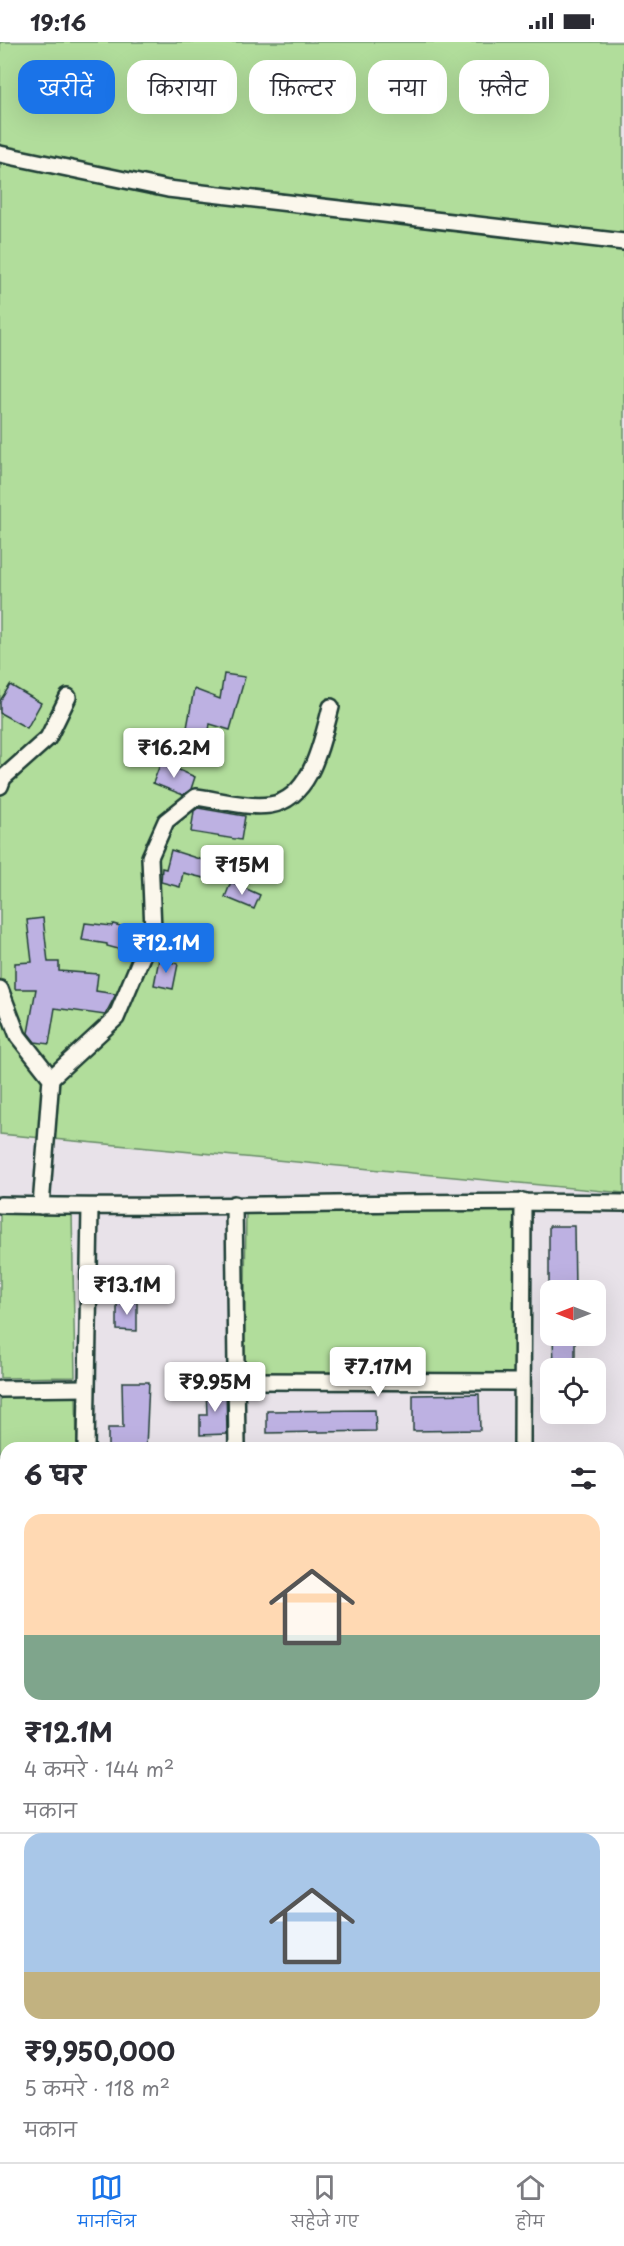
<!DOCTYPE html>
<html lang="hi">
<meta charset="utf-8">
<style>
body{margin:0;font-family:"Playpen Sans","Playpen Sans Deva",sans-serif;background:#f2f2f3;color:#2b2b33;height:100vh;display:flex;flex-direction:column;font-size:22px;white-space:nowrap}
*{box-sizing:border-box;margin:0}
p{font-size:20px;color:#7c7c81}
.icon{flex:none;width:33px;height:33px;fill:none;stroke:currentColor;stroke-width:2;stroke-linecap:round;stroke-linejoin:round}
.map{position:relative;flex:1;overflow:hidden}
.details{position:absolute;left:0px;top:1400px;width:624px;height:722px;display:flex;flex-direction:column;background:#fff;border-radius:18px 18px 0 0;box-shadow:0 6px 24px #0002}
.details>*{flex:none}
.hud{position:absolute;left:18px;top:18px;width:588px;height:54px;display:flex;gap:12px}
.needle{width:39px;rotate:270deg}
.tools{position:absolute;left:540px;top:1238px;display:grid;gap:12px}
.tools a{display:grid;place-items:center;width:66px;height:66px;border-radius:12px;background:#fff;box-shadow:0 6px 24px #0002;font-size:30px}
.price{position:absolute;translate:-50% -51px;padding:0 14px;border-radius:6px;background:#fff;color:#222;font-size:20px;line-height:39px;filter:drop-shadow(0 2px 3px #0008)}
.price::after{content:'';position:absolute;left:50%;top:36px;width:18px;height:14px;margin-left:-9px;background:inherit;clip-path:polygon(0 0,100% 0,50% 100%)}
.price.active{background:#1a73e8;color:#fff}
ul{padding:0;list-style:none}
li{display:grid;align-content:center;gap:12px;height:318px;padding:0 24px}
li+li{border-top:2px solid #e1e1e2}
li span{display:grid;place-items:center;height:186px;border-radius:18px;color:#555}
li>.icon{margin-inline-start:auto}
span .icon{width:108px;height:108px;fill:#fffc;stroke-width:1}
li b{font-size:26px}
h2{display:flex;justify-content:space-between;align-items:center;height:72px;padding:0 24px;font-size:26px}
.tag{padding:0 21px;border-radius:18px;background:#fff;box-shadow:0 6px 24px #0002;font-size:21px;line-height:54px}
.tag.active{background:#1a73e8;color:#fff}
.status{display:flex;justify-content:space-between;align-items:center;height:42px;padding:0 30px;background:#fff;direction:ltr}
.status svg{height:16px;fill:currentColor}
.dock{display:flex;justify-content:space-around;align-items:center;height:84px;border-top:2px solid #e1e1e2;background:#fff;font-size:16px;color:#7c7c81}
.dock a{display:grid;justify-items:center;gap:3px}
.dock .active{color:#1a73e8}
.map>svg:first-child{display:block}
</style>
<div class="status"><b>19:16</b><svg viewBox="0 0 49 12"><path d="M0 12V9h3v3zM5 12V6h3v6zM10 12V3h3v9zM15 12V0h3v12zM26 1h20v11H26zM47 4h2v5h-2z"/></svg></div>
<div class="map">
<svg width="624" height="2120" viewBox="0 0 624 2120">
<rect width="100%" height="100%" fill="#e8e2e9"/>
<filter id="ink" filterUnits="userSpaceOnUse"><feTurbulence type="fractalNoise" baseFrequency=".0167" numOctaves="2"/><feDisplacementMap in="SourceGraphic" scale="12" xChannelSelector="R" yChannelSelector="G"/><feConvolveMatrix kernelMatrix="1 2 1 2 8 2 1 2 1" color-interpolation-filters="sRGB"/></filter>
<g filter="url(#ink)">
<g fill="#b1dd9b" stroke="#688d68" stroke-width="1.5">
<path d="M 0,0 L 624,0 L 624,1151 L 0,1092 Z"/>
<path d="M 517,1167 L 514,1335 L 244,1337 L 246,1170 Z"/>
<path d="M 0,1169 L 72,1170 L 75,1335 L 0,1336 Z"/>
<path d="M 0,1355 L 76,1355 L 77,1405 L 6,1406 L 6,1629 L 0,1628 Z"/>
<path d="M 618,2005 L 624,2005 L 624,2120 L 249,2120 L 249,2115 L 618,2115 Z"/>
</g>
<g fill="#bdb1e2" stroke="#1f3d34" stroke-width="1.5">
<path d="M 224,632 L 245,635 L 230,688 L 210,682 L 207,701 L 185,697 L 194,647 L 220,657 Z"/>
<path d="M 10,643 L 41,661 L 27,686 L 0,671 L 0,659 Z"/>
<path d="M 161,720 L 195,735 L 191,747 L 183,753 L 153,741 Z"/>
<path d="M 198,766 L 245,774 L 241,798 L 191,790 L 194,769 Z"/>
<path d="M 171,808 L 212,821 L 208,837 L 183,831 L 180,845 L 161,840 L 162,826 L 166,827 Z"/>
<path d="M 231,840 L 260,853 L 254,867 L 225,855 Z"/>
<path d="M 43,876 L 48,920 L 59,920 L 59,929 L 98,932 L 96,949 L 116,952 L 105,973 L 55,966 L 49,1002 L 35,1000 L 28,991 L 36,947 L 15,947 L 15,921 L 32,920 L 27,878 Z"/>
<path d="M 85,881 L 112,884 L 113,882 L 142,890 L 133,911 L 107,904 L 107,902 L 82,898 Z"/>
<path d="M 159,917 L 178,922 L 173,947 L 154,943 Z"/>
<path d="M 549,1184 L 574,1184 L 575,1247 L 549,1247 Z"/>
<path d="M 117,1260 L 137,1260 L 137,1289 L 117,1288 Z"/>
<path d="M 553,1293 L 575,1293 L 575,1326 L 554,1326 Z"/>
<path d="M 122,1340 L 149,1340 L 146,1406 L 108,1406 L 108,1386 L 123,1386 Z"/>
<path d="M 226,1345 L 227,1392 L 200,1393 L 200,1373 L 207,1373 L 206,1346 Z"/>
<path d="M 479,1352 L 480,1388 L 413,1389 L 413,1353 Z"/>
<path d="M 375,1368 L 376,1389 L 267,1391 L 267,1369 Z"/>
</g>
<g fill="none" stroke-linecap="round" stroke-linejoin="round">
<g stroke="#1f3d34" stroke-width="20">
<g id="street">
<path d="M 0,112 L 168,147 L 624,200"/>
<path d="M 0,744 L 3,736 L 48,696 L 68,655"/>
<path d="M 0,947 L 18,994 L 51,1036 L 41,1164"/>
<path d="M 51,1036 L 116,976 L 153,888 L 150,815 L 166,779 L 196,755 C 219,758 246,766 270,763 C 312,757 322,698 331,665"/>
<path d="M 234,1162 L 237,1406"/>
<path d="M 0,1163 C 208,1168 416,1157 624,1161"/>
<path d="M 236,1339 L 521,1340"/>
<path d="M 0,1347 L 86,1346"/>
<path d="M 86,1406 L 90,1165"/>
<path d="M 522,1406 L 523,1159"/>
<path d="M 0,1632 L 6,1633"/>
<path d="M 618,1701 L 624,1701"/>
<path d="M 0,1822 L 6,1822"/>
<path d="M 618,1848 L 624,1848"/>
<path d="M 618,1996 L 624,1996"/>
<path d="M 87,2115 L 87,2120"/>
<path d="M 245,2115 L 245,2120"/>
</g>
</g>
<use href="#street" stroke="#fbf7ec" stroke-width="15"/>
</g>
</g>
</svg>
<div class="tools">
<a><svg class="needle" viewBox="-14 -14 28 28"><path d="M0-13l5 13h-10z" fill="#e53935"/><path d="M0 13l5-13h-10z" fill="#7c7c81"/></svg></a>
<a><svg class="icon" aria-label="locate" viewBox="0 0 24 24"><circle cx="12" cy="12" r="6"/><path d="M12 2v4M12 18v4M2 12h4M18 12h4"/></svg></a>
</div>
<b class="price" style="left:174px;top:737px">₹16.2M</b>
<b class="price" style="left:242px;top:854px">₹15M</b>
<b class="price active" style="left:166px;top:932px">₹12.1M</b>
<b class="price" style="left:127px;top:1274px">₹13.1M</b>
<b class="price" style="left:378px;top:1356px">₹7.17M</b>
<b class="price" style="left:215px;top:1371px">₹9.95M</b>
<div class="hud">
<a class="tag active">खरीदें</a>
<a class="tag">किराया</a>
<a class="tag">फ़िल्टर</a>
<a class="tag">नया</a>
<a class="tag">फ़्लैट</a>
</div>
<section class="details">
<h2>6 घर<svg class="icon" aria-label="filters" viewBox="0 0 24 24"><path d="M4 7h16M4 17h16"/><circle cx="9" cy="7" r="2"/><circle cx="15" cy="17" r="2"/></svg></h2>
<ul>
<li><span style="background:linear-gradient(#ffd9b3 65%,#7fa58c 0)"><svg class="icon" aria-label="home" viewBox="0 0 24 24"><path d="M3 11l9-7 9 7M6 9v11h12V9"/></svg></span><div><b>₹12.1M</b><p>4 कमरे · 144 m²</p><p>मकान</p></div></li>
<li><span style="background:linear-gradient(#a9c7e8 75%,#c2b280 0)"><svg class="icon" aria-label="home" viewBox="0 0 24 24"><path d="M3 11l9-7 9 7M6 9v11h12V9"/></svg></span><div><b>₹9,950,000</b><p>5 कमरे · 118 m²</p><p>मकान</p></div></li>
</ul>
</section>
</div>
<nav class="dock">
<a class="active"><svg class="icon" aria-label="map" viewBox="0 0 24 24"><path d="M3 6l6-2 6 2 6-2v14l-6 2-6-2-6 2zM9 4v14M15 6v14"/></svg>मानचित्र</a>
<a><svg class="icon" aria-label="saved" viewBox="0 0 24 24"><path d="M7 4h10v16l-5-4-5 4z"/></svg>सहेजे गए</a>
<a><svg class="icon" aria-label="home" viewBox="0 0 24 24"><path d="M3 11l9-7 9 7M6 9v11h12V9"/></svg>होम</a>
</nav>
